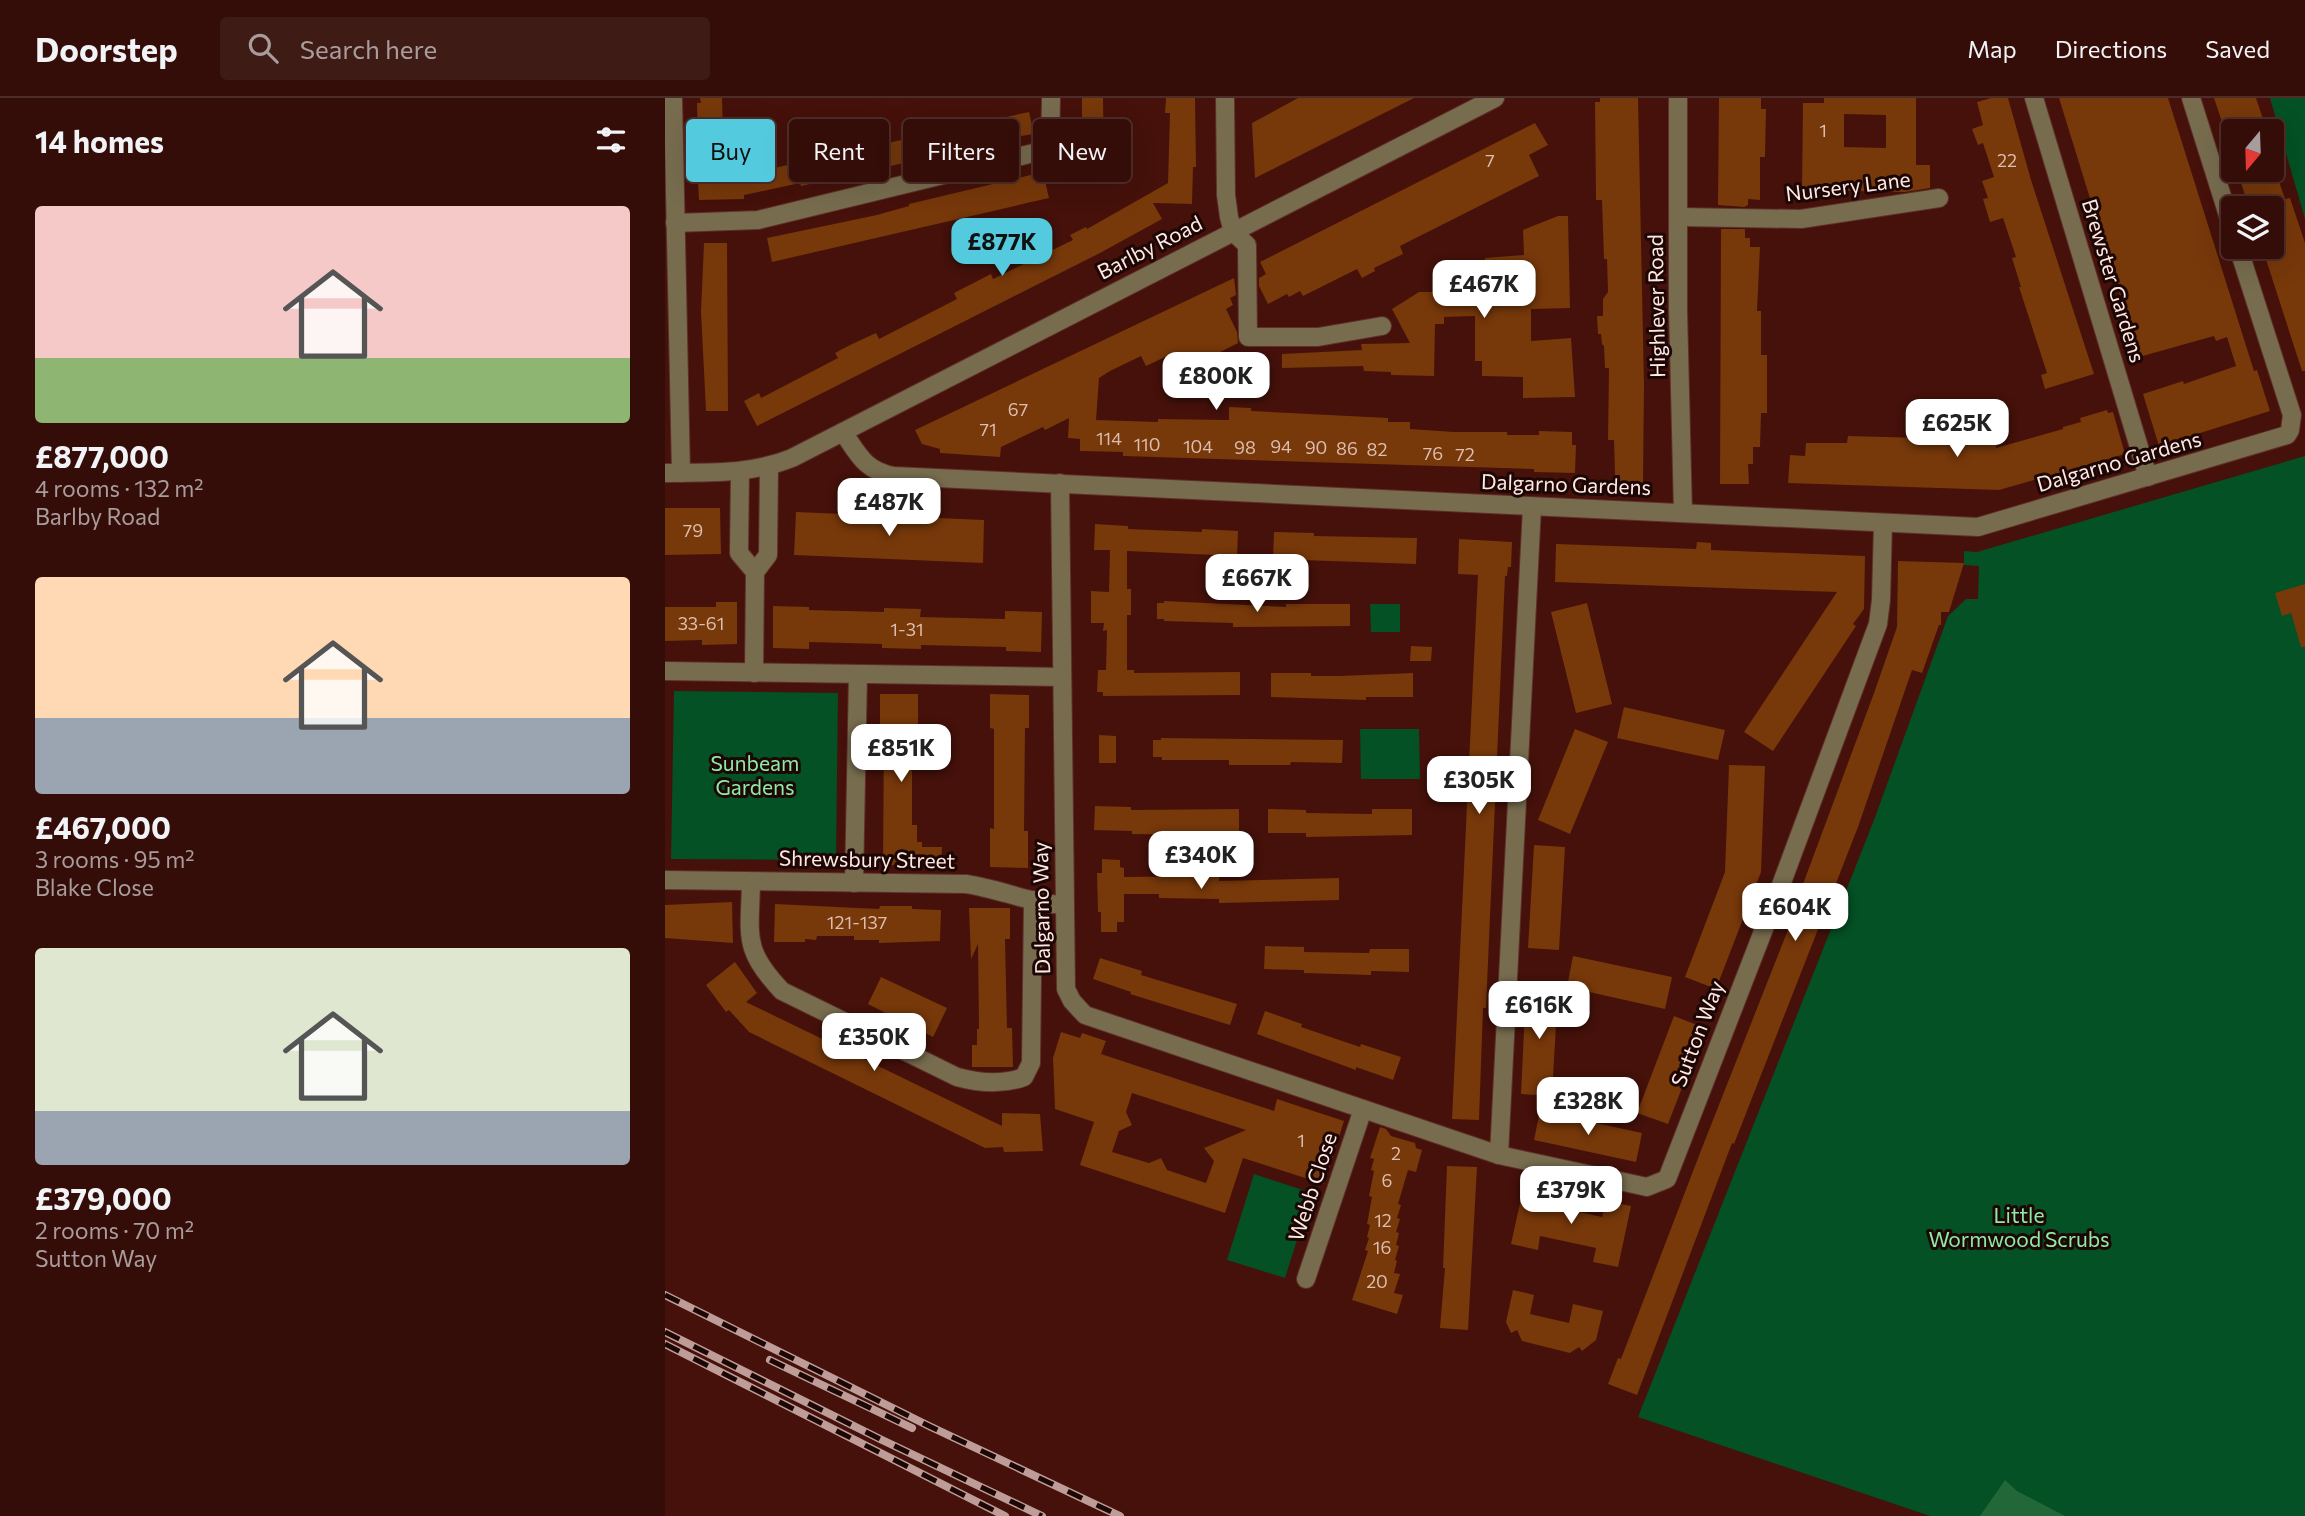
<!DOCTYPE html>
<meta charset="utf-8">
<style>
body{margin:0;font-family:Commissioner,sans-serif;background:#3f1b16;color:#f1f3f6;height:100vh;display:flex;flex-direction:column;font-size:26px;white-space:nowrap}
*{box-sizing:border-box;margin:0}
p{font-size:23px;color:#a99c9c}
.icon{flex:none;width:38px;height:38px;fill:none;stroke:currentColor;stroke-width:2;stroke-linecap:round;stroke-linejoin:round}
.map{position:relative;flex:1;overflow:hidden}
.details{display:flex;flex-direction:column;background:#340d08;width:665px}
.details>*{flex:none}
.top-card{position:absolute;left:21px;top:21px;width:665px;height:63px;display:flex;gap:14px}
.needle{width:46px;rotate:199deg}
.controls{position:absolute;left:1556px;top:21px;display:grid;gap:14px}
.controls a{display:grid;place-items:center;width:63px;height:63px;border-radius:7px;background:#340d08;box-shadow:0 7px 28px #0002,0 0 0 2px #4e2d29;font-size:35px}
.price{position:absolute;translate:-50% -60px;padding:0 16px;border-radius:14px;background:#fff;color:#222;font-size:23px;line-height:46px;filter:drop-shadow(0 2px 4px #0008)}
.price::after{content:'';position:absolute;left:50%;top:42px;width:21px;height:16px;margin-left:-10px;background:inherit;clip-path:polygon(0 0,100% 0,50% 100%)}
.price.current{background:#54cade;color:#111}
ul{padding:0;list-style:none}
li{display:grid;align-content:center;gap:14px;height:371px;padding:0 35px}
li span{display:grid;place-items:center;height:217px;border-radius:7px;color:#555}
li>.icon{margin-inline-start:auto}
span .icon{width:126px;height:126px;fill:#fffc;stroke-width:1}
li b{font-size:30px}
h2{display:flex;justify-content:space-between;align-items:center;height:84px;padding:0 35px;font-size:30px}
.tag{padding:0 24px;border-radius:7px;background:#340d08;box-shadow:0 7px 28px #0002,0 0 0 2px #4e2d29;font-size:24px;line-height:63px}
.tag.current{background:#54cade;color:#111}
header{display:flex;align-items:center;gap:42px;box-sizing:border-box;height:98px;padding:0 35px;background:#340d08;border-bottom:2px solid #4e2d29}
header strong{font-size:33px}
nav{display:flex;gap:38px;margin-inline-start:auto;font-size:24px}
.search{width:490px;height:63px;background:#3f1b16;display:flex;align-items:center;gap:18px;box-sizing:border-box;padding:0 24px;border-radius:7px;color:#a99c9c;font-size:26px}
main{display:flex;flex:1;min-height:0}
.map>svg:first-child{display:block}
</style>
<header>
<strong>Doorstep</strong>
<div class="search"><svg class="icon" aria-label="search" viewBox="0 0 24 24"><circle cx="10" cy="10" r="6"/><path d="M15 15l6 6"/></svg>Search here</div>
<nav><a>Map</a><a>Directions</a><a>Saved</a></nav>
</header>
<main>
<section class="details">
<h2>14 homes<svg class="icon" aria-label="filters" viewBox="0 0 24 24"><path d="M4 7h16M4 17h16"/><circle cx="9" cy="7" r="2"/><circle cx="15" cy="17" r="2"/></svg></h2>
<ul>
<li><span style="background:linear-gradient(#f6c9c9 70%,#8fb573 0)"><svg class="icon" aria-label="home" viewBox="0 0 24 24"><path d="M3 11l9-7 9 7M6 9v11h12V9"/></svg></span><div><b>£877,000</b><p>4 rooms · 132 m²</p><p>Barlby Road</p></div></li>
<li><span style="background:linear-gradient(#ffd9b3 65%,#9aa5b1 0)"><svg class="icon" aria-label="home" viewBox="0 0 24 24"><path d="M3 11l9-7 9 7M6 9v11h12V9"/></svg></span><div><b>£467,000</b><p>3 rooms · 95 m²</p><p>Blake Close</p></div></li>
<li><span style="background:linear-gradient(#dfe7d0 75%,#9aa5b1 0)"><svg class="icon" aria-label="home" viewBox="0 0 24 24"><path d="M3 11l9-7 9 7M6 9v11h12V9"/></svg></span><div><b>£379,000</b><p>2 rooms · 70 m²</p><p>Sutton Way</p></div></li>
</ul>
</section>
<div class="map">
<svg width="1640" height="1418" viewBox="0 0 1640 1418">
<rect width="100%" height="100%" fill="#45110a"/>
<g fill="#035124">
<path d="M 1605,0 L 1640,0 L 1640,121 Z"/>
<path d="M 1640,358 L 1640,1418 L 1265,1418 L 973,1319 L 1209,722 L 1283,518 L 1301,501 L 1313,501 L 1314,468 L 1299,467 L 1299,453 L 1312,454 Z"/>
<path d="M 705,506 L 735,506 L 735,534 L 706,534 Z"/>
<path d="M 9,593 L 173,595 L 171,762 L 6,761 Z"/>
<path d="M 695,631 L 754,631 L 755,681 L 696,681 Z"/>
<path d="M 589,1076 L 647,1095 L 620,1180 L 562,1162 Z"/>
</g>
<path fill="#216738" d="M 1340,1382 L 1352,1393 L 1400,1418 L 1315,1418 Z"/>
<g fill="#77380a" fill-rule="evenodd">
<path d="M 35,0 L 57,0 L 59,83 L 94,83 L 91,69 L 108,65 L 109,70 L 364,14 L 369,36 L 350,39 L 349,36 L 321,42 L 322,46 L 284,54 L 283,51 L 251,58 L 252,62 L 136,88 L 135,85 L 79,97 L 79,101 L 34,102 L 33,83 L 38,82 L 37,44 L 33,44 L 32,5 L 36,5 Z"/>
<path d="M 417,0 L 438,0 L 439,79 L 417,79 Z"/>
<path d="M 501,0 L 530,0 L 531,69 L 528,69 L 527,106 L 488,105 L 497,121 L 435,155 L 92,328 L 79,303 L 94,295 L 96,300 L 173,260 L 170,255 L 185,247 L 211,235 L 214,241 L 292,201 L 289,195 L 326,176 L 328,181 L 408,142 L 405,137 L 421,129 L 422,131 L 503,85 L 505,15 L 500,15 Z"/>
<path d="M 633,0 L 749,0 L 590,80 L 587,25 Z"/>
<path d="M 935,0 L 973,0 L 979,286 L 978,385 L 955,386 L 955,377 L 950,377 L 949,342 L 943,342 L 944,270 L 940,270 L 939,248 L 937,246 L 936,236 L 933,236 L 932,218 L 938,218 L 938,201 L 943,194 L 942,161 L 939,161 L 937,102 L 931,102 L 930,4 L 935,4 Z"/>
<path d="M 1054,0 L 1096,0 L 1096,11 L 1101,11 L 1100,59 L 1095,59 L 1095,102 L 1083,101 L 1083,107 L 1079,109 L 1053,107 Z"/>
<path d="M 1159,0 L 1251,0 L 1251,67 L 1265,67 L 1265,90 L 1240,94 L 1137,92 L 1138,5 L 1159,5 ZM 1179,16 L 1221,17 L 1221,50 L 1179,49 Z"/>
<path d="M 1326,0 L 1343,0 L 1366,82 L 1429,276 L 1380,291 L 1376,277 L 1382,275 L 1354,189 L 1356,189 L 1347,160 L 1351,159 L 1338,120 L 1325,124 L 1318,101 L 1323,100 L 1317,83 L 1329,79 L 1318,45 L 1313,47 L 1307,31 L 1318,27 L 1312,4 Z"/>
<path d="M 1394,0 L 1503,0 L 1589,273 L 1592,272 L 1605,313 L 1494,348 L 1478,296 L 1518,283 L 1519,286 L 1571,268 L 1562,239 L 1551,243 L 1549,238 L 1474,259 Z"/>
<path d="M 1549,0 L 1591,0 L 1602,33 L 1560,33 Z"/>
<path d="M 870,25 L 883,47 L 864,57 L 874,78 L 735,148 L 738,156 L 709,170 L 710,173 L 697,180 L 692,171 L 638,198 L 635,193 L 624,199 L 622,196 L 603,206 L 594,188 L 594,180 L 601,176 L 595,164 Z"/>
<path d="M 1609,69 L 1620,101 L 1625,100 L 1640,145 L 1640,273 L 1637,273 L 1597,149 L 1606,149 L 1606,110 L 1584,110 L 1572,72 L 1606,72 Z"/>
<path d="M 378,74 L 384,100 L 107,164 L 102,140 L 212,117 L 244,108 L 244,106 Z"/>
<path d="M 893,118 L 903,118 L 905,210 L 866,211 L 866,243 L 906,240 L 910,299 L 858,300 L 858,279 L 817,278 L 817,263 L 810,263 L 810,218 L 779,219 L 779,226 L 770,226 L 769,278 L 726,277 L 726,274 L 699,273 L 698,268 L 617,270 L 617,256 L 697,252 L 696,246 L 745,245 L 727,211 L 754,194 L 778,194 L 777,189 L 791,188 L 792,182 L 807,181 L 808,175 L 819,174 L 820,160 L 859,157 L 858,132 Z"/>
<path d="M 1056,131 L 1080,131 L 1080,140 L 1085,140 L 1085,149 L 1095,149 L 1092,213 L 1096,213 L 1096,257 L 1102,257 L 1102,315 L 1096,315 L 1095,349 L 1088,349 L 1088,366 L 1083,366 L 1084,386 L 1055,386 Z"/>
<path d="M 39,145 L 62,145 L 63,313 L 41,313 L 36,214 Z"/>
<path d="M 569,180 L 571,197 L 565,200 L 568,207 L 561,211 L 572,234 L 573,245 L 518,273 L 518,292 L 500,292 L 500,259 L 481,268 L 476,258 L 445,273 L 434,280 L 431,322 L 493,324 L 493,321 L 564,322 L 564,309 L 586,310 L 586,313 L 723,320 L 723,324 L 745,324 L 745,331 L 789,334 L 842,334 L 842,337 L 874,337 L 874,333 L 907,334 L 907,347 L 911,347 L 910,375 L 869,374 L 869,371 L 458,358 L 458,354 L 415,353 L 415,341 L 403,340 L 404,320 L 380,332 L 378,329 L 336,349 L 335,359 L 275,355 L 275,351 L 257,346 L 250,332 Z"/>
<path d="M 1442,312 L 1443,315 L 1448,314 L 1460,356 L 1334,392 L 1123,385 L 1125,357 L 1140,358 L 1141,345 L 1182,345 L 1183,338 L 1332,342 L 1331,350 L 1398,331 L 1398,329 L 1416,324 L 1415,320 Z"/>
<path d="M 0,410 L 55,410 L 56,456 L 0,457 Z"/>
<path d="M 131,414 L 319,422 L 318,465 L 129,457 Z"/>
<path d="M 430,426 L 463,428 L 463,431 L 537,434 L 537,431 L 573,433 L 572,458 L 462,453 L 462,491 L 466,491 L 466,517 L 462,517 L 462,572 L 469,572 L 469,575 L 575,574 L 575,597 L 438,598 L 438,594 L 432,594 L 433,572 L 441,572 L 442,532 L 438,533 L 439,525 L 426,525 L 426,493 L 444,494 L 445,452 L 429,452 Z"/>
<path d="M 609,434 L 649,435 L 649,438 L 752,440 L 751,466 L 608,461 Z"/>
<path d="M 794,441 L 847,444 L 846,469 L 843,469 L 842,478 L 840,478 L 821,910 L 818,910 L 814,1022 L 787,1021 L 813,477 L 793,476 Z"/>
<path d="M 1032,444 L 1046,445 L 1046,452 L 1200,458 L 1199,511 L 1188,526 L 1191,528 L 1108,653 L 1079,634 L 1172,494 L 890,484 L 891,446 L 1031,451 Z"/>
<path d="M 1233,463 L 1299,465 L 1284,514 L 1276,514 L 1276,527 L 1274,527 L 1257,575 L 1247,572 L 1193,729 L 1069,1046 L 1067,1045 L 972,1297 L 943,1286 L 953,1260 L 956,1261 L 1035,1055 L 1130,814 L 1128,813 L 1209,595 L 1232,529 Z"/>
<path d="M 1640,486 L 1640,549 L 1636,549 L 1626,515 L 1617,518 L 1610,495 Z"/>
<path d="M 499,503 L 621,509 L 621,506 L 685,506 L 685,528 L 568,529 L 568,525 L 499,523 L 499,521 L 492,521 L 492,505 L 499,505 Z"/>
<path d="M 51,504 L 72,504 L 72,546 L 37,547 L 37,542 L 0,543 L 0,509 L 51,509 Z"/>
<path d="M 922,505 L 947,606 L 911,615 L 886,514 Z"/>
<path d="M 108,508 L 144,509 L 144,512 L 219,514 L 219,510 L 256,511 L 255,519 L 340,521 L 340,513 L 377,514 L 376,554 L 341,553 L 341,549 L 256,547 L 256,551 L 217,550 L 217,546 L 144,544 L 144,551 L 108,550 Z"/>
<path d="M 746,548 L 767,549 L 766,563 L 745,563 Z"/>
<path d="M 606,575 L 646,575 L 646,578 L 674,578 L 748,575 L 748,599 L 701,599 L 701,602 L 606,599 Z"/>
<path d="M 215,596 L 253,596 L 253,629 L 247,629 L 247,727 L 252,727 L 252,744 L 257,744 L 257,749 L 277,749 L 276,767 L 218,767 L 219,630 L 215,629 Z"/>
<path d="M 325,596 L 364,597 L 364,630 L 360,630 L 359,733 L 363,733 L 363,770 L 325,769 L 325,730 L 329,731 L 329,631 L 325,630 Z"/>
<path d="M 959,609 L 1060,632 L 1053,662 L 952,640 Z"/>
<path d="M 910,631 L 943,644 L 905,736 L 873,722 Z"/>
<path d="M 434,637 L 451,638 L 451,665 L 434,665 Z"/>
<path d="M 496,640 L 678,642 L 677,665 L 626,664 L 625,667 L 564,667 L 564,662 L 497,662 L 497,659 L 488,659 L 488,642 L 496,642 Z"/>
<path d="M 1064,667 L 1100,668 L 1096,774 L 1051,891 L 1020,879 L 1060,774 Z"/>
<path d="M 430,708 L 466,709 L 466,712 L 574,711 L 574,735 L 532,734 L 532,737 L 467,736 L 467,733 L 429,732 Z"/>
<path d="M 603,711 L 641,712 L 641,715 L 707,716 L 707,711 L 747,711 L 747,737 L 641,739 L 641,735 L 603,735 Z"/>
<path d="M 869,747 L 900,749 L 894,852 L 863,850 Z"/>
<path d="M 437,761 L 455,762 L 455,769 L 459,770 L 459,779 L 554,778 L 554,783 L 674,780 L 674,802 L 554,805 L 554,801 L 494,800 L 494,796 L 459,796 L 459,824 L 452,824 L 452,834 L 436,834 L 436,814 L 433,814 L 432,775 L 437,775 Z"/>
<path d="M 67,804 L 68,845 L 0,840 L 0,807 Z"/>
<path d="M 110,806 L 214,811 L 215,808 L 247,808 L 247,811 L 276,812 L 275,843 L 214,845 L 214,842 L 189,842 L 189,838 L 152,838 L 151,842 L 140,841 L 140,844 L 109,844 Z"/>
<path d="M 304,810 L 345,810 L 345,841 L 340,841 L 342,930 L 347,930 L 348,969 L 307,969 L 307,947 L 312,947 L 312,931 L 314,931 L 313,846 L 306,861 Z"/>
<path d="M 600,848 L 639,849 L 639,854 L 704,855 L 705,851 L 744,851 L 744,874 L 706,873 L 706,877 L 639,875 L 639,872 L 599,871 Z"/>
<path d="M 908,858 L 1007,879 L 1000,911 L 902,889 Z"/>
<path d="M 435,860 L 477,873 L 476,877 L 572,906 L 565,927 L 465,896 L 466,894 L 428,881 Z"/>
<path d="M 70,864 L 92,895 L 81,904 L 337,1028 L 337,1015 L 375,1016 L 378,1053 L 339,1054 L 338,1049 L 320,1050 L 84,934 L 64,912 L 61,914 L 41,887 Z"/>
<path d="M 216,879 L 282,910 L 268,939 L 203,906 Z"/>
<path d="M 861,890 L 893,891 L 887,998 L 856,996 Z"/>
<path d="M 600,913 L 637,926 L 636,929 L 695,949 L 696,946 L 736,959 L 728,982 L 691,969 L 691,972 L 592,936 Z"/>
<path d="M 1009,918 L 1040,930 L 1003,1026 L 972,1015 Z"/>
<path d="M 396,934 L 415,940 L 417,935 L 441,943 L 436,956 L 609,1013 L 612,1001 L 679,1023 L 659,1086 L 578,1060 L 560,1115 L 415,1067 L 429,1024 L 390,1011 L 388,960 ZM 467,995 L 581,1032 L 539,1050 L 549,1063 L 541,1085 L 502,1072 L 496,1060 L 484,1065 L 447,1054 L 454,1033 L 467,1027 L 461,1014 Z"/>
<path d="M 875,1013 L 977,1035 L 971,1064 L 869,1042 Z"/>
<path d="M 715,1029 L 721,1031 L 726,1038 L 750,1045 L 751,1050 L 757,1052 L 751,1074 L 743,1072 L 733,1106 L 736,1107 L 732,1120 L 735,1121 L 731,1134 L 734,1135 L 731,1147 L 734,1148 L 730,1162 L 732,1163 L 729,1175 L 735,1176 L 729,1195 L 738,1197 L 732,1216 L 687,1202 L 703,1153 L 700,1152 L 704,1140 L 702,1139 L 705,1127 L 702,1126 L 707,1099 L 704,1098 L 709,1073 L 706,1072 L 709,1061 L 705,1060 Z"/>
<path d="M 782,1068 L 812,1069 L 803,1232 L 775,1230 L 780,1170 L 778,1170 Z"/>
<path d="M 859,1087 L 885,1092 L 882,1107 L 937,1119 L 941,1103 L 966,1108 L 953,1169 L 928,1164 L 931,1150 L 875,1138 L 873,1152 L 846,1146 Z"/>
<path d="M 848,1192 L 869,1197 L 865,1216 L 904,1225 L 908,1206 L 938,1213 L 931,1242 L 917,1253 L 914,1249 L 905,1255 L 857,1243 L 852,1232 L 846,1235 L 841,1224 Z"/>
</g>
<g fill="none" stroke-linecap="round" stroke-linejoin="round">
<g stroke="#5f2f29" stroke-width="20">
<g id="minor">
<path d="M 8,0 L 16,375"/>
<path d="M 560,0 L 561,97 L 564,119 L 568,134 L 582,147 L 583,239 L 653,239 L 717,228"/>
<path d="M 1013,0 L 1013,211 L 1018,415"/>
<path d="M 1369,0 L 1483,379"/>
<path d="M 1526,0 L 1568,133"/>
<path d="M 1014,119 L 1136,121 L 1274,100"/>
<path d="M 10,125 L 93,122 L 385,51 L 386,0"/>
<path d="M 178,334 C 193,356 200,373 229,378 L 1313,429 L 1622,337 L 1625,332 L 1627,317 L 1573,149"/>
<path d="M 75,374 L 74,455 L 90,474"/>
<path d="M 0,375 C 44,374 85,377 127,360 L 830,0"/>
<path d="M 395,385 L 401,891 L 407,903 L 420,917 L 834,1057"/>
<path d="M 867,409 L 834,1057 L 982,1089 L 1002,1081 L 1116,787 L 1213,526 L 1216,502 L 1218,425"/>
<path d="M 0,573 L 396,579"/>
<path d="M 89,575 L 90,474 L 103,457 L 104,369"/>
<path d="M 0,782 L 301,786 C 335,791 367,806 400,807"/>
<path d="M 86,784 C 85,838 77,851 117,893 L 292,979 C 314,985 338,987 359,979 L 366,965 L 368,802"/>
<path d="M 189,785 L 193,576"/>
<path d="M 641,1181 L 698,1011"/>
</g>
</g>
<use href="#minor" stroke="#776c4e" stroke-width="18"/>
<g stroke="#be9d98" stroke-width="8">
<g id="rail">
<path d="M 0,1197 L 264,1328 L 455,1418"/>
<path d="M 0,1234 L 215,1341 L 377,1418"/>
<path d="M 0,1246 L 340,1418"/>
<path d="M 105,1262 L 247,1330"/>
</g>
</g>
<use href="#rail" stroke="#1d0705" stroke-width="5" stroke-dasharray="16" stroke-linecap="butt"/>
</g>
<g text-anchor="middle" stroke-width="6" stroke-linejoin="round" paint-order="stroke">
<g font-size="18" fill="#ddbdae">
<text x="1158" y="39">1</text>
<text x="825" y="69">7</text>
<text x="1342" y="69">22</text>
<text x="353" y="318">67</text>
<text x="323" y="338">71</text>
<text x="444" y="347">114</text>
<text x="482" y="353">110</text>
<text x="533" y="355">104</text>
<text x="616" y="355">94</text>
<text x="580" y="356">98</text>
<text x="651" y="356">90</text>
<text x="682" y="357">86</text>
<text x="712" y="358">82</text>
<text x="768" y="362">76</text>
<text x="800" y="363">72</text>
<text x="28" y="439">79</text>
<text x="36" y="532">33-61</text>
<text x="242" y="538">1-31</text>
<text x="192" y="831">121-137</text>
<text x="636" y="1049">1</text>
<text x="731" y="1062">2</text>
<text x="722" y="1089">6</text>
<text x="718" y="1129">12</text>
<text x="717" y="1156">16</text>
<text x="712" y="1190">20</text>
</g>
<g font-size="21" fill="#ffe9e5" stroke="#1d0705">
<text transform="translate(1183 89) rotate(-7)" y="7">Nursery Lane</text>
<text transform="translate(485 150) rotate(-27)" y="7">Barlby Road</text>
<text transform="translate(1448 183) rotate(73)" y="7">Brewster Gardens</text>
<text transform="translate(992 208) rotate(-91)" y="7">Highlever Road</text>
<text transform="translate(1454 364) rotate(-16)" y="7">Dalgarno Gardens</text>
<text transform="translate(901 387) rotate(2)" y="7">Dalgarno Gardens</text>
<text transform="translate(202 762) rotate(1)" y="7">Shrewsbury Street</text>
<text transform="translate(377 810) rotate(-91)" y="7">Dalgarno Way</text>
<text transform="translate(1033 936) rotate(-69)" y="7">Sutton Way</text>
<text transform="translate(648 1089) rotate(-72)" y="7">Webb Close</text>
</g>
<g font-size="21" fill="#8eeba5" stroke="#1d0705">
<text x="90" y="673">Sunbeam<tspan x="90" dy="24">Gardens</tspan></text>
<text x="1354" y="1125">Little<tspan x="1354" dy="24">Wormwood Scrubs</tspan></text>
</g>
</g>
</svg>
<div class="controls">
<a><svg class="needle" viewBox="-14 -14 28 28"><path d="M0-13l5 13h-10z" fill="#e53935"/><path d="M0 13l5-13h-10z" fill="#a99c9c"/></svg></a>
<a><svg class="icon" aria-label="layers" viewBox="0 0 24 24"><path d="M12 4l9 5-9 5-9-5zM3 14l9 5 9-5"/></svg></a>
</div>
<b class="price current" style="left:337px;top:180px">£877K</b>
<b class="price" style="left:819px;top:222px">£467K</b>
<b class="price" style="left:551px;top:314px">£800K</b>
<b class="price" style="left:1292px;top:361px">£625K</b>
<b class="price" style="left:224px;top:440px">£487K</b>
<b class="price" style="left:592px;top:516px">£667K</b>
<b class="price" style="left:236px;top:686px">£851K</b>
<b class="price" style="left:814px;top:718px">£305K</b>
<b class="price" style="left:536px;top:793px">£340K</b>
<b class="price" style="left:1130px;top:845px">£604K</b>
<b class="price" style="left:874px;top:943px">£616K</b>
<b class="price" style="left:209px;top:975px">£350K</b>
<b class="price" style="left:923px;top:1039px">£328K</b>
<b class="price" style="left:906px;top:1128px">£379K</b>
<div class="top-card">
<a class="tag current">Buy</a>
<a class="tag">Rent</a>
<a class="tag">Filters</a>
<a class="tag">New</a>
</div>
</div>
</main>
